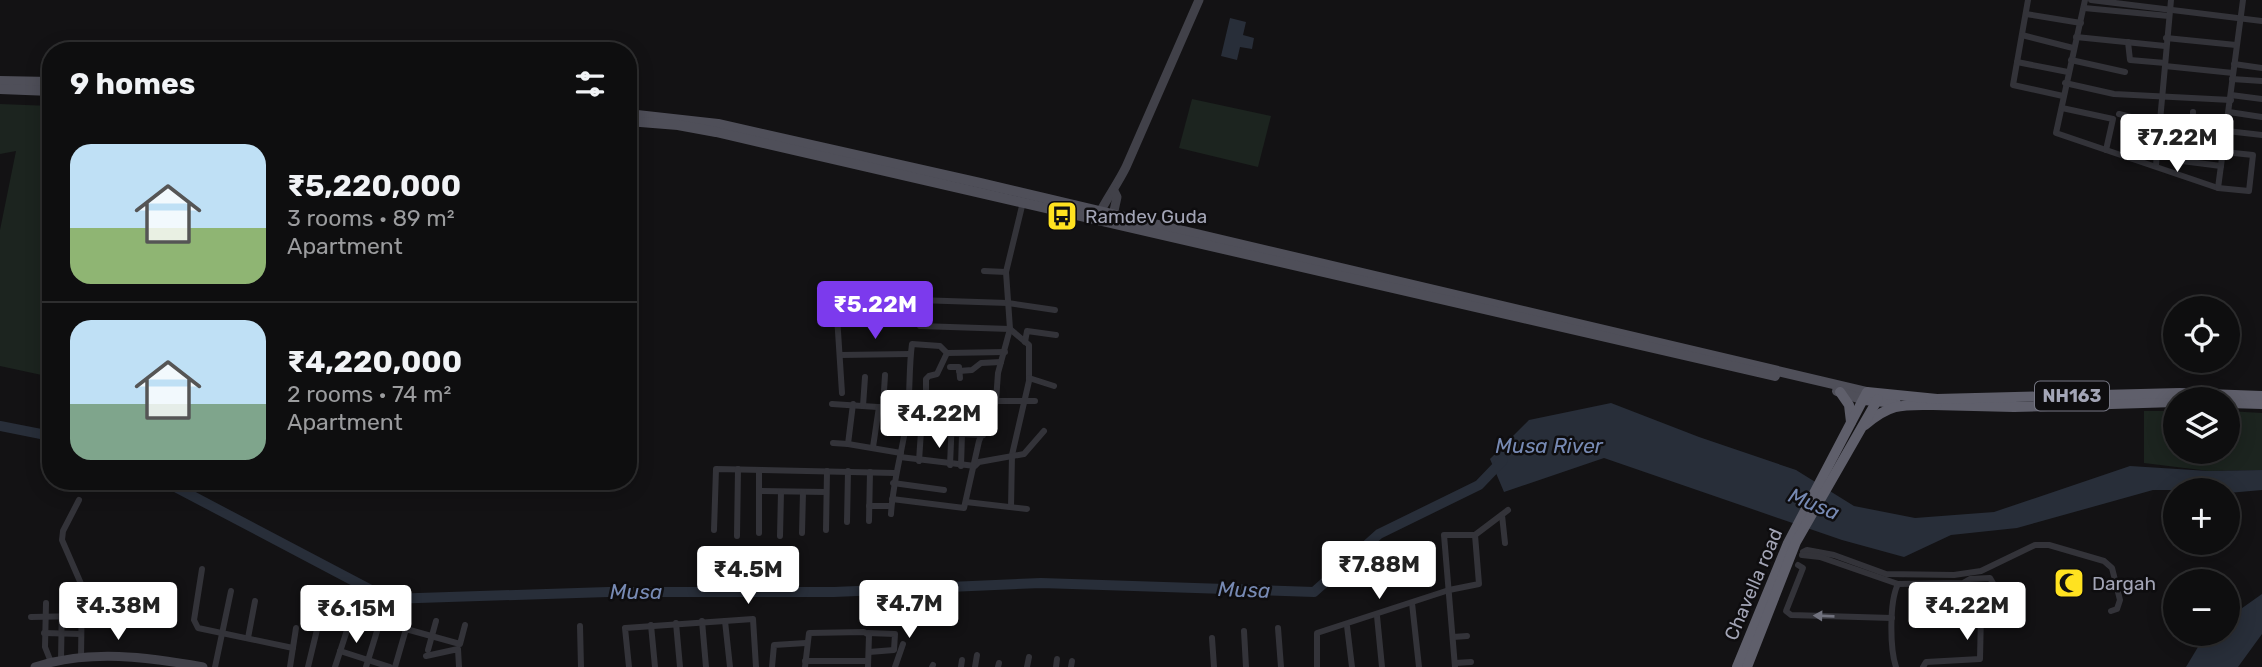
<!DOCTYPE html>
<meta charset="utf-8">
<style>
body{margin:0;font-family:Rubik,sans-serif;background:#1c1c1d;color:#f1f3f6;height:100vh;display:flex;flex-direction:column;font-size:26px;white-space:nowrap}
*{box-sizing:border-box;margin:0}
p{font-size:23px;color:#9b9c9e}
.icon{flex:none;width:38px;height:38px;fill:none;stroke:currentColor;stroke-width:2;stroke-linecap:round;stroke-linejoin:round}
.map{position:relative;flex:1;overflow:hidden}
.details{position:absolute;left:42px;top:42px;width:595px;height:448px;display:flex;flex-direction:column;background:#0e0e0f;border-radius:28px;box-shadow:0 4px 18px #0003,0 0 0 2px #2e2e2f}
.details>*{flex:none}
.tools{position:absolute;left:2163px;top:296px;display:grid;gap:14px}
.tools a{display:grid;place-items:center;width:77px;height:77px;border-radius:50%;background:#0e0e0f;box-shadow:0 4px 18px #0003,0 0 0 2px #2e2e2f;font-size:35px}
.price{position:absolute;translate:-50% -60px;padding:0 16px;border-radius:7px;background:#fff;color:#222;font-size:23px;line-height:46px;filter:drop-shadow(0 2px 4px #0008)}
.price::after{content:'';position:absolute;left:50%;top:42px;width:21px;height:16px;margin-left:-10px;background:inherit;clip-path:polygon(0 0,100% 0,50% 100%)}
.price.selected{background:#7c3aed;color:#fff}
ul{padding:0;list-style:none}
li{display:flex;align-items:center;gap:21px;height:175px;padding:0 28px}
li+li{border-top:2px solid #2e2e2f}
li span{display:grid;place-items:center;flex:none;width:196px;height:140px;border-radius:21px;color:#555}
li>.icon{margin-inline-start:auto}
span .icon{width:84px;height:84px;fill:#fffc;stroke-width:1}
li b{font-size:30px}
h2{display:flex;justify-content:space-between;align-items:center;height:84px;padding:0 28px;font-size:30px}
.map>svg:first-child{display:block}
</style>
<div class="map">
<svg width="2262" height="667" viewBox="0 0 2262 667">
<rect width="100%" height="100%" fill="#131214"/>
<g fill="#1c241f">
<path d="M 1192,99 L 1271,116 L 1258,167 L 1179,148 Z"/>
<path d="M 0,104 L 51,106 L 51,377 L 0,366 L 0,230 L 16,151 L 0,154 Z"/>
<path d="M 2144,411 L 2175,411 L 2175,452 L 2228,452 L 2228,411 L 2262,413 L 2262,470 L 2209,471 L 2144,463 Z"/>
</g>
<g fill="#282e39">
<path d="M 1230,18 L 1246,22 L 1243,35 L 1254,38 L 1252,49 L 1240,47 L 1237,60 L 1221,56 Z"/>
<path d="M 1611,403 L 1699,437 L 1796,470 L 1854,506 L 1915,518 L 1994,512 L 2130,466 L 2209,471 L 2262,470 L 2262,490 L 2228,493 L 2228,490 L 2153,490 L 2017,528 L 1951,535 L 1904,557 L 1842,540 L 1604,458 L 1504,492 L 1490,459 L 1529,420 Z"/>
<path d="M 2262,594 L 2262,634 L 2238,667 L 2186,667 L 2204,637 L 2208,634 L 2228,634 L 2228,618 Z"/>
</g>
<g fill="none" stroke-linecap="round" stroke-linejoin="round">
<g stroke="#282e39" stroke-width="10">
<path d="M 0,426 L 51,436"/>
<path d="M 164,481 L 388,599 L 608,592 L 834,592 L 1041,583 L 1314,592 L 1379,534 L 1479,485 L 1503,460"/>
</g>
<g stroke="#333339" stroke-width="6">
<path d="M 2028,0 L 2013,85 L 2063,96"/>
<path d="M 2085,0 L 2056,133 L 2218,188 L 2249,191 L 2253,155 L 2224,152"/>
<path d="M 2091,0 L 2262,21"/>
<path d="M 2084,8 L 2169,16"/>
<path d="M 2026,14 L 2081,23"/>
<path d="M 2022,35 L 2073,48"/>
<path d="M 2076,37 L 2165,46"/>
<path d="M 2166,38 L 2236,45"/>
<path d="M 2128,42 L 2130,60 L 2165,63"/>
<path d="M 2071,60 L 2125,72"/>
<path d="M 2017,62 L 2068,72"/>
<path d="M 2234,64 L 2262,68"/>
<path d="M 2165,66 L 2233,73"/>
<path d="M 2232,79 L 2262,81"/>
<path d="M 2065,83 L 2114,94 L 2231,100"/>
<path d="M 2231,95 L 2262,99"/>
<path d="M 2062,108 L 2113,119 L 2106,150"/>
<path d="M 2229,112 L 2262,117"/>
<path d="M 2119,114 L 2159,124"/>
<path d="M 2227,131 L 2262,135"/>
<path d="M 2159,134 L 2225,139"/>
<path d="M 2182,136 L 2180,159 L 2182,161 L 2221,166"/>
<path d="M 2192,138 L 2193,112"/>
<path d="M 2132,144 L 2157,150"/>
<path d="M 2130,157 L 2134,117"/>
<path d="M 2156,165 L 2171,0"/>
<path d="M 2218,188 L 2243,0"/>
<path d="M 984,271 L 1006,272"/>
<path d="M 917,300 L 1008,303 L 1055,310"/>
<path d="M 920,326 L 1010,329 L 1029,345 L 1029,381 L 1012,455 L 1011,507"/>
<path d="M 1025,342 L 1027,331 L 1056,335"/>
<path d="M 840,355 L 910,354"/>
<path d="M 950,367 L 959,367 L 960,378"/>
<path d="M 959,371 L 972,370 L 981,363 L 1001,362"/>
<path d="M 1029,378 L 1054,386"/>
<path d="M 842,393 L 837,316 L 846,315"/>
<path d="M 832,404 L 908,409"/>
<path d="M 853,404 L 848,444 L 901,453"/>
<path d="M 863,406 L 865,377"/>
<path d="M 883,407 L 885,375"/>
<path d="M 907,414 C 933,417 965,413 987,425"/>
<path d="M 926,416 L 926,379 L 929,376 L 937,374 L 947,353 L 1005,352"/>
<path d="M 977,420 L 980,401 L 1035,401"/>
<path d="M 921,432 L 983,435"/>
<path d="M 833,443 L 848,444"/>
<path d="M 873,447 L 879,407"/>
<path d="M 900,457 L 975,466 L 979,462 L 1024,454 L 1044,431"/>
<path d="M 919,461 L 922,416"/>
<path d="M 950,465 L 952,418"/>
<path d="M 961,466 L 962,434"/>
<path d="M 893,483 L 944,490"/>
<path d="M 759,491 L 826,492"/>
<path d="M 892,499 L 964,508 L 979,441 L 996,401 L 998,373 L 1010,329 L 1006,272 L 1023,202"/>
<path d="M 79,500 L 63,531 L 62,540 L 82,586 L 81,658"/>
<path d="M 966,502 L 1027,509"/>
<path d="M 869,506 L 891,506"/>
<path d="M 891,514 C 893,479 904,446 908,411 C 910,389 909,366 912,344 L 940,346 L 947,353"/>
<path d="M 1502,515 L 1505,543"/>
<path d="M 869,521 L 870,472"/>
<path d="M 847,522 L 848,471"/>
<path d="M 714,530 L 716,469 L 895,473"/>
<path d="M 826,530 L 827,471"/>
<path d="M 759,533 L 759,470"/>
<path d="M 802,533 L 803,492"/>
<path d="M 737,536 L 738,469"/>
<path d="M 780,536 L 781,492"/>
<path d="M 1803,552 L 1807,550 L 1834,555 L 1886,574 L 1954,575 L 1981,571 L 2035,545 L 2049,545 L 2104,561 L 2112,568 L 2120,600 L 2117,609 L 2111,611"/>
<path d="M 1802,555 L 1820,557 L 1898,584 C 1889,602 1890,649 1896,667"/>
<path d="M 1798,565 L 1803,568 L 1786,611 L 1791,615 L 1892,618"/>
<path d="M 202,569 L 194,620 L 198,628 L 293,648"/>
<path d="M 1898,584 L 1963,583 L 1970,579 L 1990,578 L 1994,585 L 1991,610 L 1981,613 L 1980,659 L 1926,662 L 1923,667"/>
<path d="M 46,603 L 45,647 L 51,662"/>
<path d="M 1412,603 L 1419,667"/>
<path d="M 1377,616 L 1382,667"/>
<path d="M 31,617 L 81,616"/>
<path d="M 702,621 L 706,667"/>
<path d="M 725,621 L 730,667"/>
<path d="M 676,623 L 680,667"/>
<path d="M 651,625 L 655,667"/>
<path d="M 580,626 L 581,667"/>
<path d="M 1347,626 L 1352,667"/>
<path d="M 1278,628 L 1281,667"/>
<path d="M 1244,631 L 1246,667"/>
<path d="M 44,633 L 81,634"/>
<path d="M 868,633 L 895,634 L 894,650 L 869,652"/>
<path d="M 1453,637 L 1467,636"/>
<path d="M 248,638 L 255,601"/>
<path d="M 1212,638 L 1214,667"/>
<path d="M 428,650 L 436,621"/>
<path d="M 340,651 L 390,667"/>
<path d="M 426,656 L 458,649 L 459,667"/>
<path d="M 61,660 L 62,602"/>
<path d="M 805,661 L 868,661"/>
<path d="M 1455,663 L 1471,662"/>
<path d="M 215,667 L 231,591"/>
<path d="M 290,667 L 296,628"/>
<path d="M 308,667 L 321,613"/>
<path d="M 335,667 L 352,615"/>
<path d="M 366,667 L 381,618"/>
<path d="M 395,667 L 406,629 L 460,644 L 465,625"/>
<path d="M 629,667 L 625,628 L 753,619 L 756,667"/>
<path d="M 772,667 L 774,645 L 806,643"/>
<path d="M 805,667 L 809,633 L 864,632 L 869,635 L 868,667"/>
<path d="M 895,667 L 903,644"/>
<path d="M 932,667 L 933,665"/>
<path d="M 961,667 L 962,660"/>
<path d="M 975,667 L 977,655"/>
<path d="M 998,667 L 999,663"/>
<path d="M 1027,667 L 1029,657"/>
<path d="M 1056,667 L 1057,659"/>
<path d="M 1071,667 L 1072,661"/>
<path d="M 1317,667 L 1317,633 L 1449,590 L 1479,584 L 1475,535"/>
<path d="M 1455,667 L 1444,535 L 1475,535 L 1508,510"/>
</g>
<g stroke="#414149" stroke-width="9">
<path d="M 1098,216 C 1107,198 1117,185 1126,167 L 1199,0"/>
<path d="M 1112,220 L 1117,197 L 1114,191"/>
<path d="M 35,667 C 89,649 149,657 203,667"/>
</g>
<g stroke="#4f4f59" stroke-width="10">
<path d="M 0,81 L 51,82"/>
<path d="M 0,89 L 51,91"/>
<path d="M 628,114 L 718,124 L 980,183 L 1867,392"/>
<path d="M 628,121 L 678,125 L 716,132 L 1775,376"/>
<path d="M 1837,391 L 1864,400"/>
</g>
<g stroke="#5f5f6b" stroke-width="10">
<path d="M 1840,392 L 1849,405 L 1851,422"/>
<path d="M 1864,400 L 1896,403"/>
<path d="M 2228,403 L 2262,404"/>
<path d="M 1933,405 L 2014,407 L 2175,402"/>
<path d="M 1865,425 C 1892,402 1903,405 1937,405"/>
<path d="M 1737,667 L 1788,543 L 1867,392 L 1937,399 L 2180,393 L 2262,396"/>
<path d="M 1747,667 L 1796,542 L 1878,399"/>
</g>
</g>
<defs><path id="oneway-solid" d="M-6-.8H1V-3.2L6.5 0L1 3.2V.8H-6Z" transform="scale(1.75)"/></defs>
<use fill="#71727e" href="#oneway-solid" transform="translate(1824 616) rotate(-178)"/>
<defs>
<g id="bus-square" transform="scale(1.575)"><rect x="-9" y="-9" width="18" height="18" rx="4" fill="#ffe220" stroke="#0e0d0f"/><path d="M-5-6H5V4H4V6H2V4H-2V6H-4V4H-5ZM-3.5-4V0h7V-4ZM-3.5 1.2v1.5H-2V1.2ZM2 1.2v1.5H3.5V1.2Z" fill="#111"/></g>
<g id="mosque-square" transform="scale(1.575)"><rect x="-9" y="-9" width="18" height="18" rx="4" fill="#ffe220" stroke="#0e0d0f"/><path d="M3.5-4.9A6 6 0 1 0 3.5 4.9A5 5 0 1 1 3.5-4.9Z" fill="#111"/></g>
</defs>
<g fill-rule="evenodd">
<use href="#bus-square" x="1062" y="216"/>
<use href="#mosque-square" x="2069" y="583"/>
</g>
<g text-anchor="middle" stroke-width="5" stroke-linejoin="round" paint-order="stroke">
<rect fill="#0e0d0f" stroke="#767784" stroke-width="2" x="2035" y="381.5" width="74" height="29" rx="5"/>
<g font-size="18" font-weight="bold" fill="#a3a5b6">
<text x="2072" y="402">NH163</text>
</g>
<g font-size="19" fill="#a3a5b6" stroke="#0e0d0f" text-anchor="start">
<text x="1085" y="223">Ramdev Guda</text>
<text x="2092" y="590">Dargah</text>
</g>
<g font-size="19" fill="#a3a5b6" stroke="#0e0d0f">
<text transform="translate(1753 584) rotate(-67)" y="7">Chavella road</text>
</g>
<g font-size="21" font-style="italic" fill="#778ab4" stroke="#0e0d0f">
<text x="1549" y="453">Musa River</text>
<text transform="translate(1814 504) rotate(22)" y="7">Musa</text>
<text transform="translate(1244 590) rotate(2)" y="7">Musa</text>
<text x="636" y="599">Musa</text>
</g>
</g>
</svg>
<div class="tools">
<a><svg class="icon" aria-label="locate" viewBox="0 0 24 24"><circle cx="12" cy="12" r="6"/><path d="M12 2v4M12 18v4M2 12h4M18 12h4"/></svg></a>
<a><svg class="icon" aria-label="layers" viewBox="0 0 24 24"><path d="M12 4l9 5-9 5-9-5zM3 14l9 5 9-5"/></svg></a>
<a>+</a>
<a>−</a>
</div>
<b class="price" style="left:2177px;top:174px">₹7.22M</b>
<b class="price selected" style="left:875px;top:341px">₹5.22M</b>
<b class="price" style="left:939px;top:450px">₹4.22M</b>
<b class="price" style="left:1379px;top:601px">₹7.88M</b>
<b class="price" style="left:748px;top:606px">₹4.5M</b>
<b class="price" style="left:909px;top:640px">₹4.7M</b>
<b class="price" style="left:118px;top:642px">₹4.38M</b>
<b class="price" style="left:1967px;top:642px">₹4.22M</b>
<b class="price" style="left:356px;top:645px">₹6.15M</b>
<section class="details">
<h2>9 homes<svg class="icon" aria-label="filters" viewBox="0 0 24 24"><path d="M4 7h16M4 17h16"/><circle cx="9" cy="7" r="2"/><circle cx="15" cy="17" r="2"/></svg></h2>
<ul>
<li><span style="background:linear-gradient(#bfe0f5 60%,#8fb573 0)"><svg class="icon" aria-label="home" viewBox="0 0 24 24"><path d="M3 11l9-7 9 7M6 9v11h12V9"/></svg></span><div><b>₹5,220,000</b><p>3 rooms · 89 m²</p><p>Apartment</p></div></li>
<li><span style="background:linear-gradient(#bfe0f5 60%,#7fa58c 0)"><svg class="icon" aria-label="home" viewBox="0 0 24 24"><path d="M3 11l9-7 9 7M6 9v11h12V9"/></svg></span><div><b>₹4,220,000</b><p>2 rooms · 74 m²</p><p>Apartment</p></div></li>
</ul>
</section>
</div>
